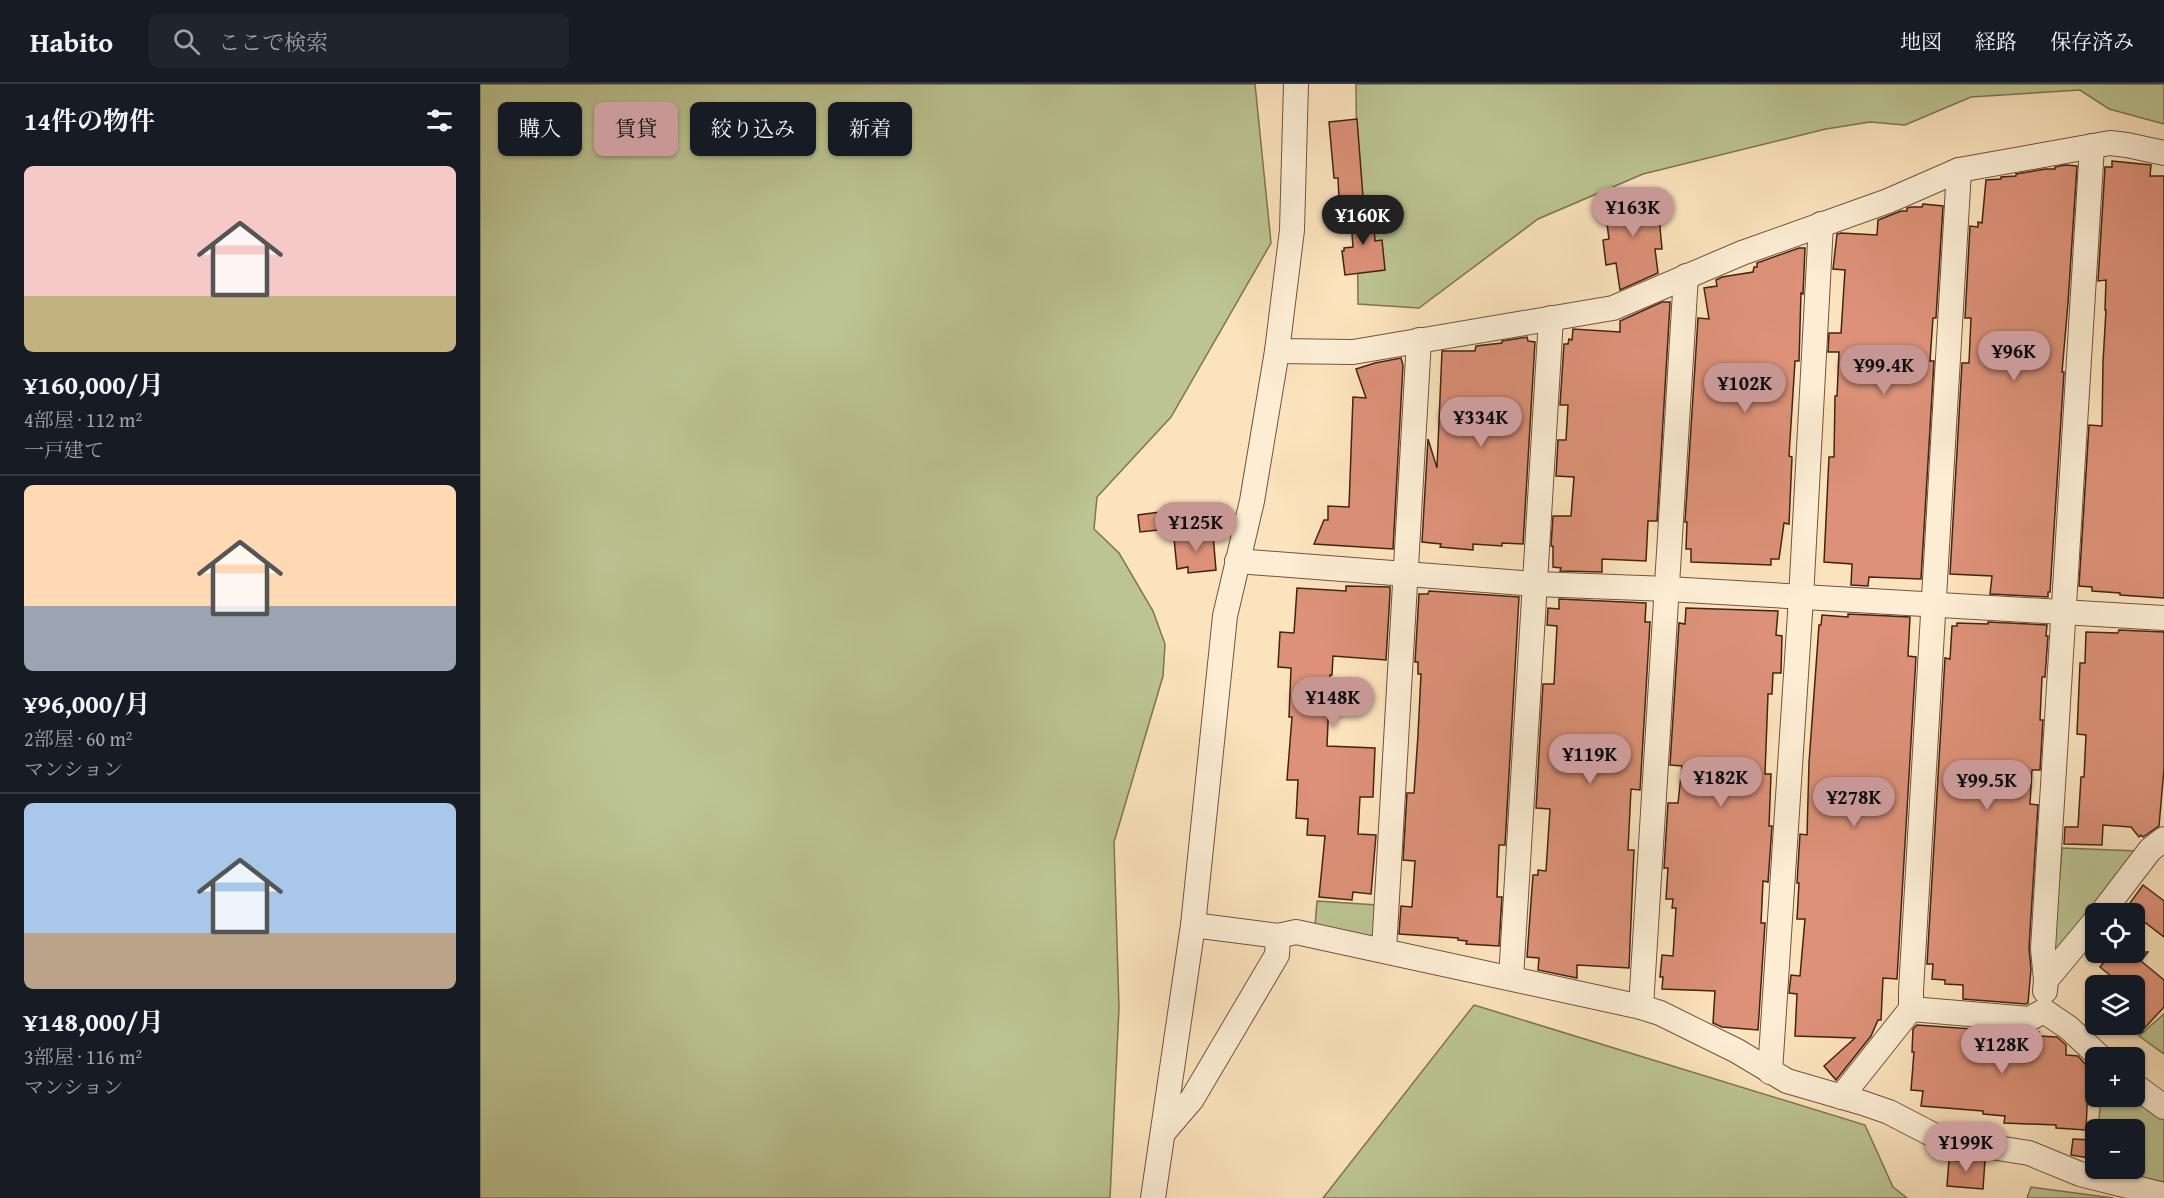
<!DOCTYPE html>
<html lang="ja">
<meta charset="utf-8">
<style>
body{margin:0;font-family:"Gentium Book Plus","Noto Serif JP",serif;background:#20242c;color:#f1f3f6;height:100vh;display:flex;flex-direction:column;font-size:22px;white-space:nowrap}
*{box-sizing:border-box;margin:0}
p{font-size:20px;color:#9ea1a6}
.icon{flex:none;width:33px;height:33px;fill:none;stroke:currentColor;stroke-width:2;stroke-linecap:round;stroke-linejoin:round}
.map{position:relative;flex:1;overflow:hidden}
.drawer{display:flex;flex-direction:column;background:#171b24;width:480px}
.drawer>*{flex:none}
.hud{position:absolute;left:18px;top:18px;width:570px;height:54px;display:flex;gap:12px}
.controls{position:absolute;left:1605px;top:819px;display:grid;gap:12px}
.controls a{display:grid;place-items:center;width:60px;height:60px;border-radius:9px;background:#171b24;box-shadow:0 2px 4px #0004;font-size:30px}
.price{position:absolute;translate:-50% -51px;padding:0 14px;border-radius:21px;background:#c59692;color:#111;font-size:20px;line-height:39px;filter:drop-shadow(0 2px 3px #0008)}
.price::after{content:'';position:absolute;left:50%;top:36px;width:18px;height:14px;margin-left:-9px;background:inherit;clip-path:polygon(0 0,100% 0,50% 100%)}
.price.on{background:#222;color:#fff}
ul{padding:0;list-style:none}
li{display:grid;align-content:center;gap:12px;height:318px;padding:0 24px}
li+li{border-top:2px solid #363941}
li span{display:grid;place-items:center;height:186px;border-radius:9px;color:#555}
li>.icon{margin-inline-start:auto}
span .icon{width:108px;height:108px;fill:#fffc;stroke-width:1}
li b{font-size:26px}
h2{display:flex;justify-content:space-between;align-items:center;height:72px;padding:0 24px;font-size:26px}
.pill{padding:0 21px;border-radius:9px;background:#171b24;box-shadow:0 2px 4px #0004;font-size:21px;line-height:54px}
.pill.on{background:#c59692;color:#111}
header{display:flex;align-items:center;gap:36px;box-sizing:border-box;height:84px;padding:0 30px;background:#171b24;border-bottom:2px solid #363941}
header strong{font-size:28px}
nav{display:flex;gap:33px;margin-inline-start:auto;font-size:21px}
.search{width:420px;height:54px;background:#20242c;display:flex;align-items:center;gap:15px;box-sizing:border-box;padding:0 21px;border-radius:9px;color:#9ea1a6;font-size:22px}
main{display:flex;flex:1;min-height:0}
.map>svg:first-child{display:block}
</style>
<header>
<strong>Habito</strong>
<div class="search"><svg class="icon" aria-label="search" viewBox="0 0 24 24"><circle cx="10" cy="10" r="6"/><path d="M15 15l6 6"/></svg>ここで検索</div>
<nav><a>地図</a><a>経路</a><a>保存済み</a></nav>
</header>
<main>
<section class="drawer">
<h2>14件の物件<svg class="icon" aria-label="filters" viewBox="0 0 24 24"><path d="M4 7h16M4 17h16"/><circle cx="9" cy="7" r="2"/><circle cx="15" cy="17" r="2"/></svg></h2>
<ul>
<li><span style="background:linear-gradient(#f6c9c9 70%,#c2b280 0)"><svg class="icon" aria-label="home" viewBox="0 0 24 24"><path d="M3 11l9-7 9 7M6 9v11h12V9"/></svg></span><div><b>¥160,000/月</b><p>4部屋 · 112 m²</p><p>一戸建て</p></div></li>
<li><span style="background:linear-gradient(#ffd9b3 65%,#9aa5b1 0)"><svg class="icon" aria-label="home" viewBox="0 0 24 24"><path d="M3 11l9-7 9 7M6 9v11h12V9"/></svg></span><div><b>¥96,000/月</b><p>2部屋 · 60 m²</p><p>マンション</p></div></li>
<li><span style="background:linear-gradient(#a9c7e8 70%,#b9a48a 0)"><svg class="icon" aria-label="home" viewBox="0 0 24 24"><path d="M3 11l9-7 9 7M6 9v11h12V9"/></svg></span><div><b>¥148,000/月</b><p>3部屋 · 116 m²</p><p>マンション</p></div></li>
</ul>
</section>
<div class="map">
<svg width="1684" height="1114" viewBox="0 0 1684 1114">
<rect width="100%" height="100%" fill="#fbe3bd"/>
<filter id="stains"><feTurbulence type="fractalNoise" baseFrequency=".00333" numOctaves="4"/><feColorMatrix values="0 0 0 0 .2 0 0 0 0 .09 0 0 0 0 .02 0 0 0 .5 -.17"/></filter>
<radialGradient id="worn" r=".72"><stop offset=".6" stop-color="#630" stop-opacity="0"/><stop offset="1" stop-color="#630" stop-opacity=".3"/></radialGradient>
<g fill="#bcc493" stroke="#7f7452" stroke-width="1.5">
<path d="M 0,0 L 775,0 L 791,159 L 691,333 L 617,413 L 614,445 L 639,469 L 673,527 L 685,560 L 683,592 L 634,758 L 639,924 L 630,1114 L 0,1114 Z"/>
<path d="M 876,0 L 1684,0 L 1684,40 L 1629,25 L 1600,6 L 1491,13 L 1425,41 L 1390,38 L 1346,45 L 1163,90 L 1058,135 L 939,224 L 878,220 Z"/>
<path d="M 1582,764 L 1658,767 L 1580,868 L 1574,862 Z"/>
<path d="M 837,817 L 897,821 L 894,851 L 888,854 L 835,842 Z"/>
<path d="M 994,921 L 1385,1041 L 1413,1103 L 1427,1114 L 843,1114 Z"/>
<path d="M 1684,930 L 1684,970 L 1659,952 Z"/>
<path d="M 1621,1013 L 1654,1013 L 1684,1035 L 1684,1100 L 1624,1085 L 1654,1084 L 1654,1046 L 1618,1046 Z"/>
<path d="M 1551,1103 L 1633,1114 L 1547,1114 Z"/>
</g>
<g fill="#dc9178" stroke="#422411" stroke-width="1.5">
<path d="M 877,35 L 883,113 L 859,115 L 858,94 L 854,94 L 849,38 Z"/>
<path d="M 1632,77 L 1671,81 L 1670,92 L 1684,92 L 1684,514 L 1640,511 L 1640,509 L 1612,507 L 1612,503 L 1599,502 L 1609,341 L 1622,342 L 1623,278 L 1626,226 L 1625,226 L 1626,196 L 1618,197 L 1625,83 L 1632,83 Z"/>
<path d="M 1585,81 L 1597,82 L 1588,219 L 1582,288 L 1584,288 L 1570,508 L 1568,508 L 1568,513 L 1510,510 L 1512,492 L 1470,490 L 1482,279 L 1489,279 L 1491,234 L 1485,234 L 1490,142 L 1498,143 L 1498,138 L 1502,139 L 1506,96 L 1521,95 L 1521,93 L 1536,92 L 1536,90 L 1565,85 L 1575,85 L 1575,83 Z"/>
<path d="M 1177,110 L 1182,165 L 1175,165 L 1178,189 L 1140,206 L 1136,179 L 1126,181 L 1123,156 L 1129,155 L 1124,117 Z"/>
<path d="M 1443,120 L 1463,122 L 1456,234 L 1453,234 L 1450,277 L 1454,277 L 1441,495 L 1389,493 L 1388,502 L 1371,501 L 1372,480 L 1344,478 L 1349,373 L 1354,373 L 1355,312 L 1357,312 L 1359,268 L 1348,268 L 1349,249 L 1361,249 L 1365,186 L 1353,185 L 1357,150 L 1361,149 L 1397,151 L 1398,136 L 1421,127 L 1427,127 L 1427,124 L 1431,123 L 1442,123 Z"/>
<path d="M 890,123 L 892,143 L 894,143 L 895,157 L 902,156 L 905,186 L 865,191 L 862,167 L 864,167 L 864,164 L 873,163 L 870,125 Z"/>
<path d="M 1319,164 L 1325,164 L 1323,210 L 1321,209 L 1319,277 L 1315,277 L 1309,372 L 1312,373 L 1309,440 L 1304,439 L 1299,475 L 1291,475 L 1291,481 L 1211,478 L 1211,465 L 1206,465 L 1207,438 L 1205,438 L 1218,234 L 1229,235 L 1224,204 L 1237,202 L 1236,196 L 1242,193 L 1273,188 L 1274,183 L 1277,183 L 1277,179 Z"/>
<path d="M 1182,218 L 1190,218 L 1190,220 L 1177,437 L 1168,437 L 1166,477 L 1122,475 L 1122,488 L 1080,487 L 1081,484 L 1073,483 L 1073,462 L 1071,462 L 1073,432 L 1091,432 L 1094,393 L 1076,392 L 1078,356 L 1086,356 L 1088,321 L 1080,321 L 1084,260 L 1088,260 L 1089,255 L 1092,256 L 1093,245 L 1140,248 L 1140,237 Z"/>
<path d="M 1047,253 L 1048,257 L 1055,258 L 1043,460 L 1022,459 L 1022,462 L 993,460 L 993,466 L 960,463 L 961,460 L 942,458 L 948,355 L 957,384 L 962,267 L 995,267 L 996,262 L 1022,259 L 1022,257 Z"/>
<path d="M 921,274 L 923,281 L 913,465 L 834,460 L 844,436 L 848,436 L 848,422 L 869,423 L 873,313 L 886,314 L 876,285 L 895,279 Z"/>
<path d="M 695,426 L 697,444 L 660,448 L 658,431 Z"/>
<path d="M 733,450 L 736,486 L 708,489 L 708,483 L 697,485 L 694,454 Z"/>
<path d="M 866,502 L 910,503 L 910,509 L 906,576 L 853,572 L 852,591 L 850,591 L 847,662 L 895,664 L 893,713 L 880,713 L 878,750 L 896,751 L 891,810 L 873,808 L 872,816 L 839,813 L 845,752 L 827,751 L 828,735 L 816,734 L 818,696 L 807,696 L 812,633 L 809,633 L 811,584 L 798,583 L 800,548 L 814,549 L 817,504 L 866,507 Z"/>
<path d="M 949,507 L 1039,513 L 1025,761 L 1019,761 L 1017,813 L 1022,813 L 1019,862 L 986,860 L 987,857 L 978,856 L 978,854 L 919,850 L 921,822 L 932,823 L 935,777 L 923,776 L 927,709 L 934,709 L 938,651 L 941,590 L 938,590 L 938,578 L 935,578 L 939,510 L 948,510 Z"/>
<path d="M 1079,515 L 1166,519 L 1165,538 L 1170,538 L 1160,706 L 1151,705 L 1148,766 L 1154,766 L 1149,884 L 1097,881 L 1097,894 L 1058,886 L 1059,874 L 1047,873 L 1053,791 L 1058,791 L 1058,786 L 1066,787 L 1070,725 L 1056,724 L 1063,600 L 1074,600 L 1077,542 L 1067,541 L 1068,524 L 1079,525 Z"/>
<path d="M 1206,524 L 1298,527 L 1296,551 L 1302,552 L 1301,589 L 1293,589 L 1292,610 L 1288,610 L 1285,690 L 1291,690 L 1289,742 L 1292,742 L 1288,798 L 1283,797 L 1281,839 L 1285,839 L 1278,946 L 1242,943 L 1233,939 L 1235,907 L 1182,905 L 1183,893 L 1180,893 L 1182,871 L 1193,872 L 1196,824 L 1192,824 L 1193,815 L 1186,815 L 1188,784 L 1184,784 L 1188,719 L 1198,719 L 1202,682 L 1190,681 L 1199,539 L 1205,540 Z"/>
<path d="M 1368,530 L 1430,533 L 1428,572 L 1436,573 L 1417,895 L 1403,894 L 1401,936 L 1398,936 L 1391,952 L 1356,996 L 1344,982 L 1375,954 L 1315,952 L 1317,910 L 1309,909 L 1311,891 L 1320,892 L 1325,835 L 1317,835 L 1319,799 L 1317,799 L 1320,750 L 1327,751 L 1329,679 L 1339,541 L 1341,541 L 1342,531 L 1368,533 Z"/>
<path d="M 1508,538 L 1567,541 L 1566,552 L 1568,552 L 1565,593 L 1562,593 L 1560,636 L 1563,636 L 1560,686 L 1552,686 L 1550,720 L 1558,721 L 1549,864 L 1551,885 L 1548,919 L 1546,920 L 1483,915 L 1483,901 L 1465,900 L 1465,896 L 1452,895 L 1453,880 L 1447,880 L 1465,574 L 1470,575 L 1472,542 L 1477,542 L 1477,539 L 1508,540 Z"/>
<path d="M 1639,546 L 1684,548 L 1684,685 L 1679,742 L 1663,753 L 1661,751 L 1659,753 L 1651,743 L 1623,741 L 1622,761 L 1584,760 L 1585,743 L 1598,743 L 1601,693 L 1604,693 L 1606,651 L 1597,650 L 1600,579 L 1605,579 L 1606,548 L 1638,549 Z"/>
<path d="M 1663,801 L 1684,817 L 1684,853 L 1649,826 L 1653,820 L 1650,819 Z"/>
<path d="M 1632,868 L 1668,868 L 1661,877 L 1684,896 L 1684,923 L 1660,949 L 1648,940 L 1654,940 L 1654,902 L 1643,902 L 1620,883 Z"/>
<path d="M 1437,941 L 1548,949 L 1559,948 L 1559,952 L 1577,953 L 1586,961 L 1586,971 L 1598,972 L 1606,981 L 1616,987 L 1616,1000 L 1608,999 L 1606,1046 L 1576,1044 L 1576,1041 L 1524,1039 L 1525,1032 L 1503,1030 L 1503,1027 L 1441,1022 L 1443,1007 L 1431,1006 L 1434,968 L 1432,968 L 1433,945 Z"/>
<path d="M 1593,1055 L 1610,1056 L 1609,1074 L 1591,1071 Z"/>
<path d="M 1480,1072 L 1505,1076 L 1503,1105 L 1467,1102 L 1469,1076 L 1479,1077 Z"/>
</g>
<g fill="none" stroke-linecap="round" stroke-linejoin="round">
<g stroke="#70543c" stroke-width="26">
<g id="minor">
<path d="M 797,267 L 873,268 L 1133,224 L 1262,169 L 1408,117 L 1479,86 L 1630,59 L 1647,61 L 1684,69"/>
<path d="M 757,477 L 1056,500 L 1188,505 L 1684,534"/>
<path d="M 1621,830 L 1670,766 L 1684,755"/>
<path d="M 713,841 L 798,852 L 816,848 L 1161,923 L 1180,929 L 1257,967 L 1307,997 L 1383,1019 L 1409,1028 L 1461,1055 L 1549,1069 L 1600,1090 L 1684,1111"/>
<path d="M 904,866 L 939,256"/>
<path d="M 1031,894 L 1071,234"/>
<path d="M 1566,896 L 1563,865 L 1612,62"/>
<path d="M 1565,907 L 1566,896 L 1616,836"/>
<path d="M 1161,923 L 1206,192"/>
<path d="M 1431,925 L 1431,907 L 1479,86"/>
<path d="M 1564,927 L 1589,944 L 1621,974"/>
<path d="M 1290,988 L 1321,514 L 1341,140"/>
<path d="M 1654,1001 L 1684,1023"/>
<path d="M 1361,1013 L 1431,925 L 1549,935 L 1564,927"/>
<path d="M 683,1049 L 712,1015 L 797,871 L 798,852"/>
<path d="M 673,1114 L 713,841 L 745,532 L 772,417 L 797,267 L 812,146 L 816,0"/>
</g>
</g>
<use href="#minor" stroke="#fcedd4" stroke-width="24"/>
</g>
<rect width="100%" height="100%" filter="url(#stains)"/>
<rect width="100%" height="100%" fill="url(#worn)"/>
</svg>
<div class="controls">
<a><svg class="icon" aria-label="locate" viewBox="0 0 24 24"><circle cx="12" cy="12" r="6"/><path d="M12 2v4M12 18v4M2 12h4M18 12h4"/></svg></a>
<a><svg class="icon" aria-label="layers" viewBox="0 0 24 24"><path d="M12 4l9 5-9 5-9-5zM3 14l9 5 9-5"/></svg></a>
<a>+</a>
<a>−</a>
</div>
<b class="price" style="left:1153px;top:154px">¥163K</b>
<b class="price on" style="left:883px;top:162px">¥160K</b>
<b class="price" style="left:1534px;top:298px">¥96K</b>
<b class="price" style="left:1404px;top:312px">¥99.4K</b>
<b class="price" style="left:1265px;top:330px">¥102K</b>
<b class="price" style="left:1001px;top:364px">¥334K</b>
<b class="price" style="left:716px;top:469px">¥125K</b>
<b class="price" style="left:853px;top:644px">¥148K</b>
<b class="price" style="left:1110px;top:701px">¥119K</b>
<b class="price" style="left:1241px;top:724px">¥182K</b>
<b class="price" style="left:1507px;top:727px">¥99.5K</b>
<b class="price" style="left:1374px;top:744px">¥278K</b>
<b class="price" style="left:1522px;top:991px">¥128K</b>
<b class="price" style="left:1486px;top:1089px">¥199K</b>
<div class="hud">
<a class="pill">購入</a>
<a class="pill on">賃貸</a>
<a class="pill">絞り込み</a>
<a class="pill">新着</a>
</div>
</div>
</main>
